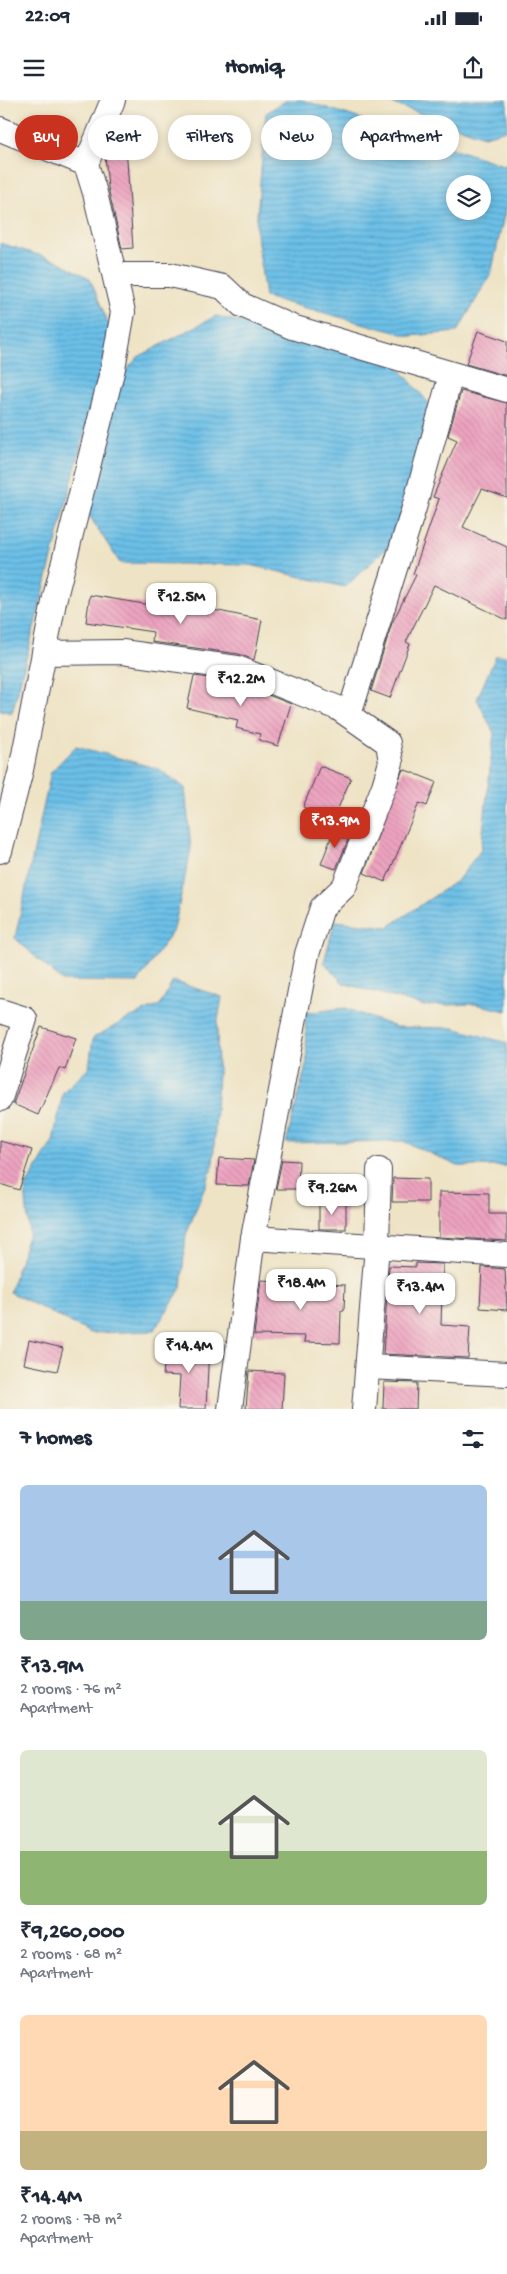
<!DOCTYPE html>
<meta charset="utf-8">
<style>
body{margin:0;font-family:"Gochi Hand",sans-serif;background:#f2f2f3;color:#1f2937;height:100vh;display:flex;flex-direction:column;font-size:19px;white-space:nowrap}
*{box-sizing:border-box;margin:0}
p{font-size:16px;color:#747a83}
.icon{flex:none;width:28px;height:28px;fill:none;stroke:currentColor;stroke-width:2;stroke-linecap:round;stroke-linejoin:round}
.map{position:relative;height:1309px;overflow:hidden}
.panel{display:flex;flex-direction:column;background:#fff;flex:1}
.panel>*{flex:none}
.hud{position:absolute;left:15px;top:15px;width:478px;height:45px;display:flex;gap:10px}
.buttons{position:absolute;left:446px;top:75px;display:grid;gap:10px}
.buttons a{display:grid;place-items:center;width:45px;height:45px;border-radius:50%;background:#fff;box-shadow:0 2px 8px #0003;font-size:25px}
.price{position:absolute;translate:-50% -42px;padding:0 11px;border-radius:10px;background:#fff;color:#222;font-size:16px;line-height:32px;filter:drop-shadow(0 1px 2px #0008)}
.price::after{content:'';position:absolute;left:50%;top:30px;width:15px;height:11px;margin-left:-8px;background:inherit;clip-path:polygon(0 0,100% 0,50% 100%)}
.price.on{background:#c8321e;color:#fff}
ul{padding:0;list-style:none}
li{display:grid;align-content:center;gap:10px;height:265px;padding:0 20px}
li span{display:grid;place-items:center;height:155px;border-radius:8px;color:#555}
li>.icon{margin-inline-start:auto}
span .icon{width:90px;height:90px;fill:#fffc;stroke-width:1}
li b{font-size:21px}
h2{display:flex;justify-content:space-between;align-items:center;height:60px;padding:0 20px;font-size:21px}
.tag{padding:0 18px;border-radius:22px;background:#fff;box-shadow:0 2px 8px #0003;font-size:18px;line-height:45px}
.tag.on{background:#c8321e;color:#fff}
.status{display:flex;justify-content:space-between;align-items:center;height:35px;padding:0 25px;background:#fff;direction:ltr}
.status svg{height:14px;fill:currentColor}
header{display:flex;justify-content:space-between;align-items:center;height:65px;padding:0 20px;background:#fff;font-size:22px;font-weight:700}
.map>svg:first-child{display:block}
</style>
<div class="status"><b>22:09</b><svg viewBox="0 0 49 12"><path d="M0 12V9h3v3zM5 12V6h3v6zM10 12V3h3v9zM15 12V0h3v12zM26 1h20v11H26zM47 4h2v5h-2z"/></svg></div>
<header><svg class="icon" aria-label="menu" viewBox="0 0 24 24"><path d="M4 6h16M4 12h16M4 18h16"/></svg>Homiq<svg class="icon" aria-label="share" viewBox="0 0 24 24"><path d="M12 15V3M7 8l5-5 5 5M5 13v7h14v-7"/></svg></header>
<div class="map">
<svg width="507" height="1309" viewBox="0 0 507 1309">
<defs>
<pattern id="water-rules" width="6" height="5" patternUnits="userSpaceOnUse" patternTransform="scale(1.25)"><rect width="6" height="5" fill="#6cc0e8"/><path d="M0 2.5h6" fill="none" stroke="#589cbd"/></pattern>
<pattern id="building-back-hatch" width="6" height="6" patternUnits="userSpaceOnUse" patternTransform="scale(1.25)"><rect width="6" height="6" fill="#eda3bf"/><path d="M-1 5l2 2M0 0l6 6M5-1l2 2" fill="none" stroke="#cb8ca5"/></pattern>
</defs>
<rect width="100%" height="100%" fill="#f7f3e8"/>
<filter id="ink" filterUnits="userSpaceOnUse"><feTurbulence type="fractalNoise" baseFrequency=".02" numOctaves="2"/><feDisplacementMap in="SourceGraphic" scale="10" xChannelSelector="R" yChannelSelector="G"/><feConvolveMatrix kernelMatrix="1 2 1 2 8 2 1 2 1" color-interpolation-filters="sRGB"/></filter>
<filter id="wash" filterUnits="userSpaceOnUse"><feTurbulence type="fractalNoise" baseFrequency=".0096" numOctaves="4" result="noise"/><feDisplacementMap in="SourceGraphic" scale="20" xChannelSelector="R" yChannelSelector="G"/><feGaussianBlur stdDeviation="1.12" result="paint"/><feColorMatrix in="noise" values="0 0 0 0 0 0 0 0 0 0 0 0 0 0 0 0 0 1.4 0 .05"/><feComposite in="paint" operator="in"/></filter>
<g filter="url(#wash)">
<rect width="100%" height="100%" fill="#eee3c5"/>
<g fill="url(#water-rules)" stroke="#477192" fill-rule="evenodd">
<path d="M 287,0 L 302,0 L 507,66 L 507,102 L 491,174 L 457,232 L 410,236 L 265,197 L 256,127 L 266,13 ZM 455,84 L 482,84 L 482,111 L 455,111 Z"/>
<path d="M 382,0 L 507,0 L 507,30 L 484,36 Z"/>
<path d="M 0,143 L 58,161 L 90,179 L 111,230 L 12,613 L 0,610 Z"/>
<path d="M 216,216 L 392,260 L 432,307 L 393,442 L 345,487 L 250,465 L 120,463 L 83,406 L 118,280 L 138,257 Z"/>
<path d="M 496,556 L 507,556 L 507,911 L 475,904 L 424,906 L 343,883 L 324,862 L 335,821 L 388,827 L 458,780 L 481,750 L 494,633 L 477,599 Z"/>
<path d="M 76,646 L 159,669 L 185,688 L 191,748 L 174,829 L 138,882 L 62,881 L 15,838 L 51,672 Z"/>
<path d="M 173,881 L 222,897 L 217,926 L 218,973 L 213,1066 L 186,1135 L 181,1188 L 154,1231 L 91,1233 L 10,1192 L 29,1133 L 25,1088 L 53,1041 L 63,992 L 89,968 L 93,938 L 131,917 L 160,905 Z"/>
<path d="M 345,908 L 396,927 L 453,928 L 507,943 L 507,1066 L 458,1066 L 403,1041 L 286,1043 L 307,962 L 305,913 Z"/>
</g>
<g id="blocks">
<g fill="url(#building-back-hatch)">
<path d="M 126,46 L 133,148 L 122,149 L 108,87 L 105,55 L 108,48 Z"/>
<path d="M 478,231 L 507,241 L 507,276 L 466,264 Z"/>
<path d="M 461,291 L 507,303 L 507,398 L 482,389 L 463,427 L 507,447 L 507,520 L 434,485 L 406,542 L 410,544 L 390,598 L 371,591 L 392,523 L 416,475 L 413,474 L 439,399 L 433,397 L 457,340 L 448,336 Z"/>
<path d="M 90,495 L 156,506 L 157,502 L 190,505 L 262,520 L 254,560 L 239,554 L 152,542 L 153,532 L 86,522 Z"/>
<path d="M 194,576 L 233,581 L 291,604 L 278,646 L 259,640 L 260,634 L 236,628 L 238,620 L 187,608 Z"/>
<path d="M 320,666 L 351,678 L 333,720 L 303,707 Z"/>
<path d="M 403,669 L 436,682 L 427,706 L 419,703 L 385,782 L 364,773 Z"/>
<path d="M 334,730 L 350,735 L 336,769 L 321,764 Z"/>
<path d="M 41,927 L 76,938 L 65,970 L 59,968 L 38,1015 L 13,1004 Z"/>
<path d="M 0,1041 L 32,1050 L 19,1090 L 0,1084 Z"/>
<path d="M 219,1058 L 254,1060 L 249,1086 L 217,1085 Z"/>
<path d="M 282,1060 L 299,1061 L 298,1089 L 276,1089 Z"/>
<path d="M 393,1078 L 428,1079 L 428,1102 L 392,1102 Z"/>
<path d="M 439,1092 L 489,1093 L 489,1114 L 507,1114 L 507,1141 L 439,1137 Z"/>
<rect x="319" y="1102" width="27" height="27"/>
<path d="M 416,1163 L 443,1164 L 441,1225 L 470,1227 L 468,1258 L 383,1254 L 389,1166 L 416,1167 Z"/>
<path d="M 482,1167 L 505,1169 L 507,1210 L 480,1208 Z"/>
<path d="M 261,1180 L 345,1185 L 344,1211 L 341,1211 L 340,1243 L 304,1242 L 305,1236 L 254,1235 Z"/>
<path d="M 29,1240 L 63,1248 L 57,1271 L 24,1264 Z"/>
<path d="M 166,1244 L 209,1247 L 206,1309 L 178,1309 L 180,1276 L 163,1275 Z"/>
<path d="M 249,1271 L 284,1273 L 282,1309 L 246,1309 Z"/>
<path d="M 384,1282 L 417,1283 L 416,1309 L 383,1309 Z"/>
</g>
</g>
</g>
<g filter="url(#ink)">
<use href="#blocks" fill-opacity="0" stroke="#413f50" stroke-width="1"/>
<g fill="none" stroke-linecap="round" stroke-linejoin="round">
<g stroke="#413f50" stroke-width="26">
<g id="street">
<path d="M 0,29 L 86,64 L 113,0"/>
<path d="M 115,175 L 170,175 L 223,187 L 242,205 L 292,227 L 507,290"/>
<path d="M 44,553 L 122,552 L 237,568 L 338,608 L 388,643 L 391,662 L 384,686 L 344,787 L 322,808 L 307,854 L 253,1138 L 230,1309"/>
<path d="M 349,615 L 414,408 L 451,275"/>
<path d="M 0,751 L 21,670 L 55,497 L 113,268 L 123,212 L 95,93 L 86,64"/>
<path d="M 0,911 L 25,919 L 0,999"/>
<path d="M 253,1138 L 507,1155"/>
<path d="M 369,1267 L 507,1274"/>
<path d="M 364,1309 L 377,1146 L 379,1070"/>
</g>
</g>
<use href="#street" stroke="#fff" stroke-width="24"/>
</g>
</g>
</svg>
<div class="buttons">
<a><svg class="icon" aria-label="layers" viewBox="0 0 24 24"><path d="M12 4l9 5-9 5-9-5zM3 14l9 5 9-5"/></svg></a>
</div>
<b class="price" style="left:181px;top:525px">₹12.5M</b>
<b class="price" style="left:241px;top:607px">₹12.2M</b>
<b class="price on" style="left:335px;top:749px">₹13.9M</b>
<b class="price" style="left:332px;top:1116px">₹9.26M</b>
<b class="price" style="left:301px;top:1211px">₹18.4M</b>
<b class="price" style="left:420px;top:1215px">₹13.4M</b>
<b class="price" style="left:189px;top:1274px">₹14.4M</b>
<div class="hud">
<a class="tag on">Buy</a>
<a class="tag">Rent</a>
<a class="tag">Filters</a>
<a class="tag">New</a>
<a class="tag">Apartment</a>
</div>
</div>
<section class="panel">
<h2>7 homes<svg class="icon" aria-label="filters" viewBox="0 0 24 24"><path d="M4 7h16M4 17h16"/><circle cx="9" cy="7" r="2"/><circle cx="15" cy="17" r="2"/></svg></h2>
<ul>
<li><span style="background:linear-gradient(#a9c7e8 75%,#7fa58c 0)"><svg class="icon" aria-label="home" viewBox="0 0 24 24"><path d="M3 11l9-7 9 7M6 9v11h12V9"/></svg></span><div><b>₹13.9M</b><p>2 rooms · 76 m²</p><p>Apartment</p></div></li>
<li><span style="background:linear-gradient(#dfe7d0 65%,#8fb573 0)"><svg class="icon" aria-label="home" viewBox="0 0 24 24"><path d="M3 11l9-7 9 7M6 9v11h12V9"/></svg></span><div><b>₹9,260,000</b><p>2 rooms · 68 m²</p><p>Apartment</p></div></li>
<li><span style="background:linear-gradient(#ffd9b3 75%,#c2b280 0)"><svg class="icon" aria-label="home" viewBox="0 0 24 24"><path d="M3 11l9-7 9 7M6 9v11h12V9"/></svg></span><div><b>₹14.4M</b><p>2 rooms · 78 m²</p><p>Apartment</p></div></li>
</ul>
</section>
